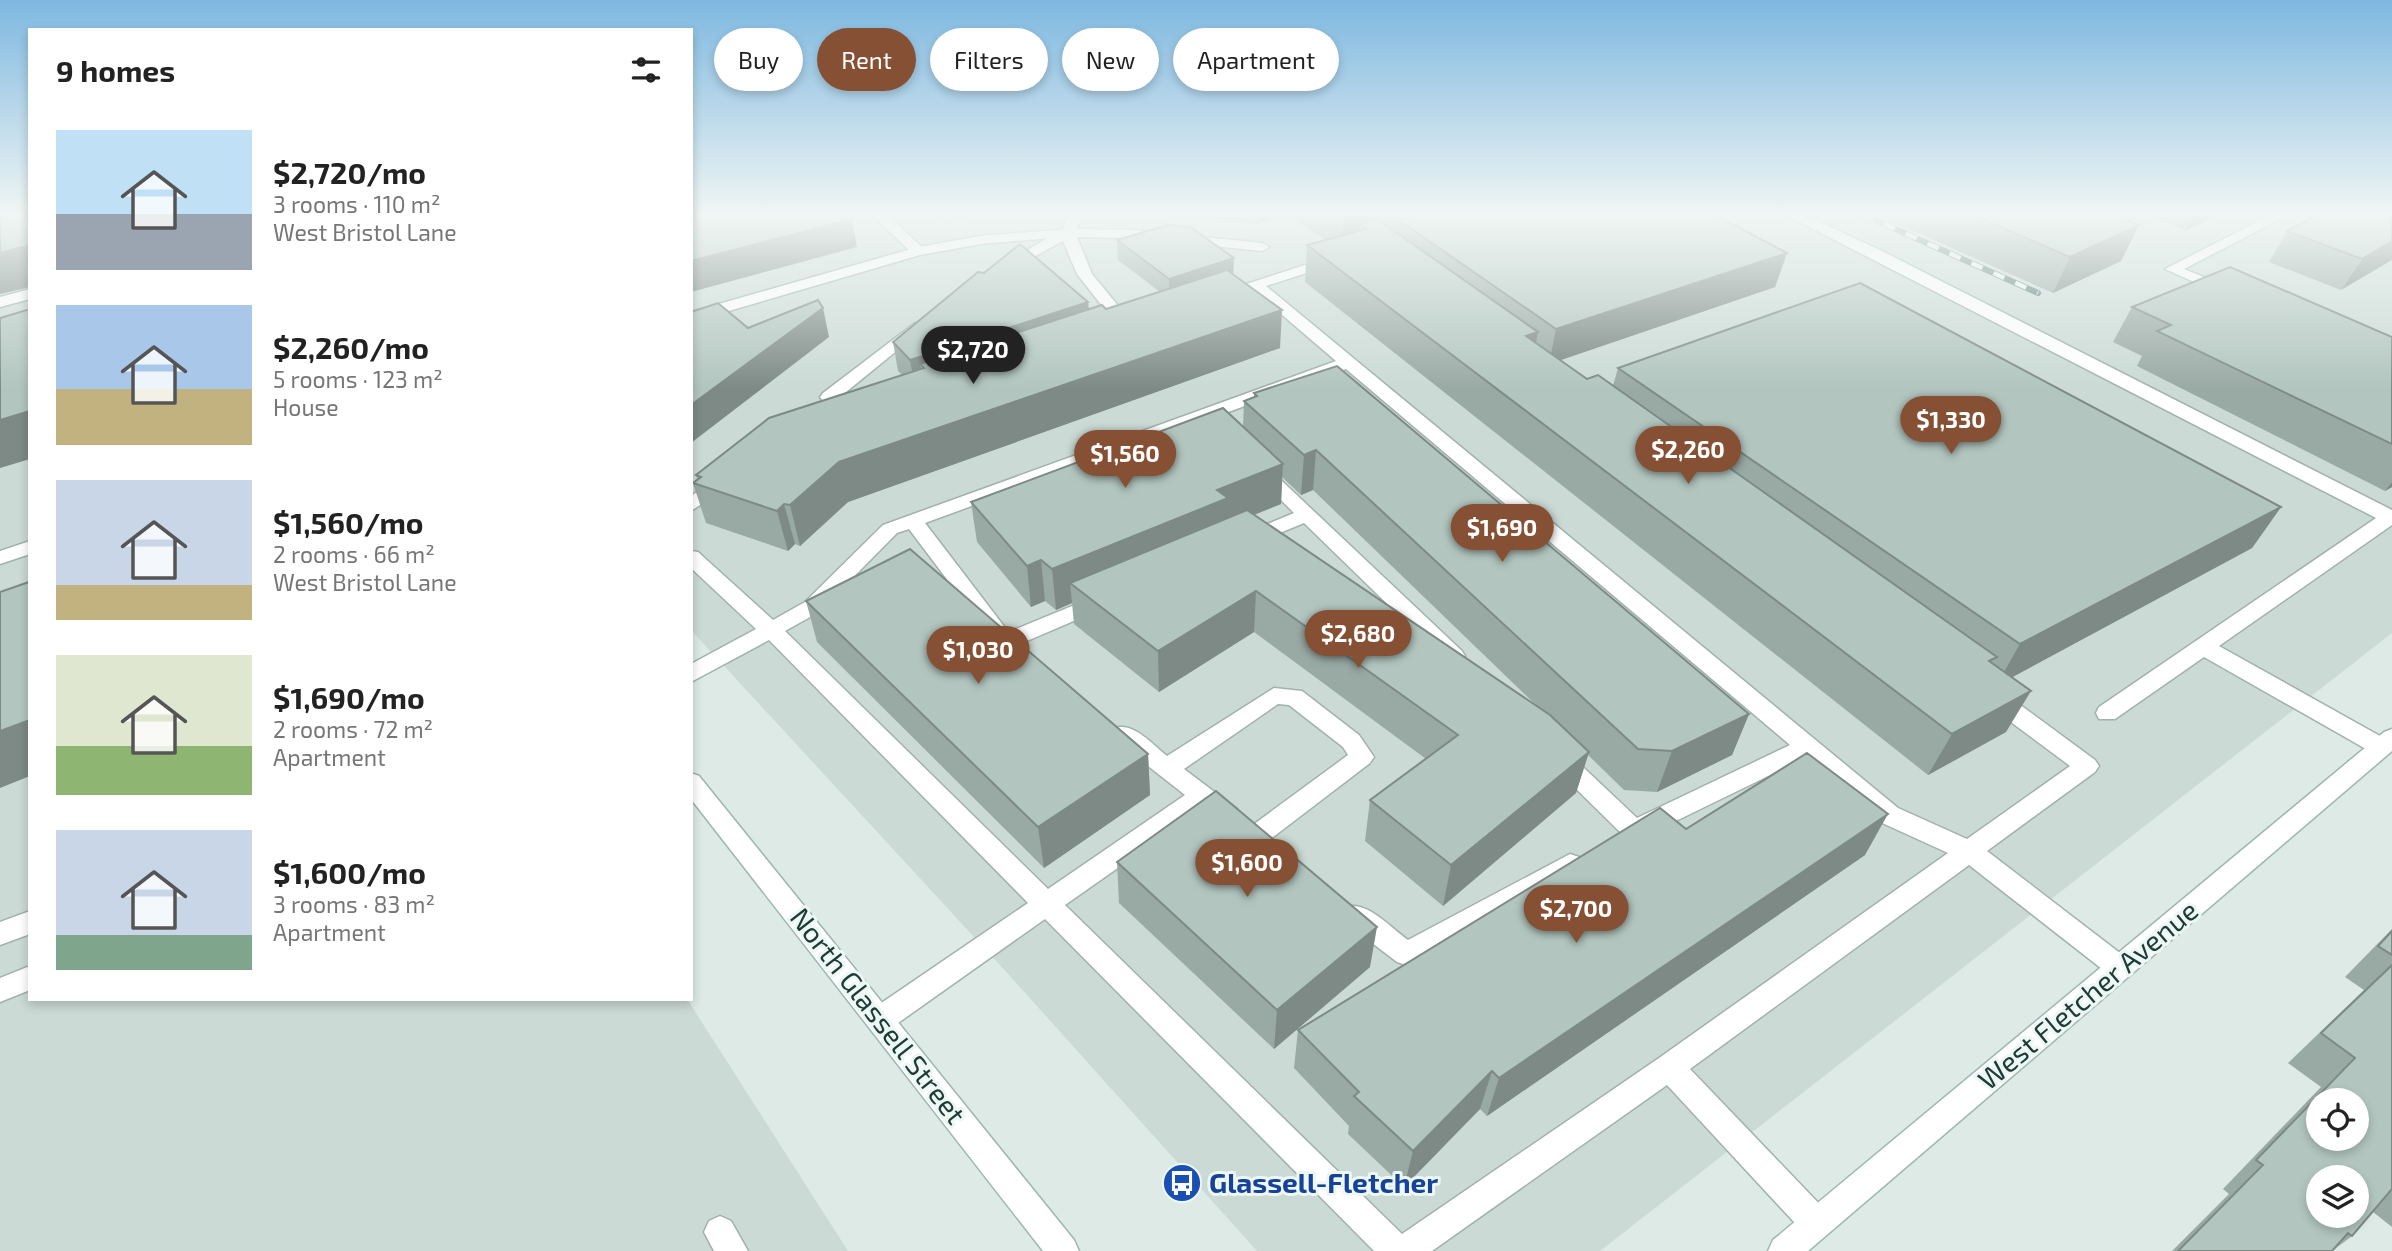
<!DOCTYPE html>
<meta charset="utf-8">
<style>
body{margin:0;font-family:"Exo 2",sans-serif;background:#f6f6f6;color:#222;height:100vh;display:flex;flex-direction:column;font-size:26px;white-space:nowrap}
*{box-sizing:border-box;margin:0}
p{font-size:23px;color:#767676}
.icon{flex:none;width:38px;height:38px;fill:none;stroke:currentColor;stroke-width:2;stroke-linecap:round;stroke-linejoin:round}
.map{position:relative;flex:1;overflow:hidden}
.panel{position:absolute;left:28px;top:28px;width:665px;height:973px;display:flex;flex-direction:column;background:#fff;border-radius:0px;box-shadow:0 4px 10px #0003}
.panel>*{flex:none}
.hud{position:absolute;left:714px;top:28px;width:665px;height:63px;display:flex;gap:14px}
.buttons{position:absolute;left:2306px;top:1088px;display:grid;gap:14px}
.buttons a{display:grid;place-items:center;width:63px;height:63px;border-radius:50%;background:#fff;box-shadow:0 4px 10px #0003;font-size:35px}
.price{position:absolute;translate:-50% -60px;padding:0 16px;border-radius:24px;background:#855033;color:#fff;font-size:23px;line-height:46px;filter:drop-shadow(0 2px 4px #0008)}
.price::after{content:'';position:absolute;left:50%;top:42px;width:21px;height:16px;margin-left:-10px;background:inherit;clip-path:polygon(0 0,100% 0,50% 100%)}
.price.current{background:#222;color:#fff}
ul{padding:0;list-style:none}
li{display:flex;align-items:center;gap:21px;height:175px;padding:0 28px}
li span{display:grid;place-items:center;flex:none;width:196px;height:140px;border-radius:0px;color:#555}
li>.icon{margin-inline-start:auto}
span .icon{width:84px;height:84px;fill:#fffc;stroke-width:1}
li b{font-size:30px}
h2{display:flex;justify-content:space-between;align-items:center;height:84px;padding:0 28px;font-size:30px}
.chip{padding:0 24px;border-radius:32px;background:#fff;box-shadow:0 4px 10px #0003;font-size:24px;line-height:63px}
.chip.current{background:#855033;color:#fff}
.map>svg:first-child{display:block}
</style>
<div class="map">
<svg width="2392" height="1251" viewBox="0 0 2392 1251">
<rect width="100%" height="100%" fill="#ddeae6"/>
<g fill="#cbdad5">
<path d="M 0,214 L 30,214 L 30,999 L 687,999 L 848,1251 L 0,1251 Z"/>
<path d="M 691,214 L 2392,214 L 2392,633 L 1600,1251 L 1257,1251 L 1010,976 L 691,630 Z"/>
</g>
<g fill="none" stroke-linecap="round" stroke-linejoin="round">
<g stroke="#a0b2ae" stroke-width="3">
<g id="lane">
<path d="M 871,214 L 886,214 L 923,248 L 923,254 L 913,254 Z"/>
<path d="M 1070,214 L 1084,214 L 1077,229 L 1135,230 L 1262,243 L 1269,247 L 1262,251 L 1135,238 L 1077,237 L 1092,274 L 1120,308 L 1112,313 L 1106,311 L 1077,274 L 1063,241 L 1010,270 L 1000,270 L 998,267 L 1062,230 Z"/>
<path d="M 1784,214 L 1802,214 L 1880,250 L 2392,510 L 2392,525 L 2219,646 L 2389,741 L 2392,746 L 2389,753 L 2381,756 L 2373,753 L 2204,657 L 2115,719 L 2099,719 L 2096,713 L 2099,707 L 2376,518 Z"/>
<path d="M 2272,214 L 2290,214 L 2184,269 L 2231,288 L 2231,294 L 2221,294 L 2165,269 Z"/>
<path d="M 1333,256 L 1340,260 L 1338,263 L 1266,286 L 1898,808 L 1967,839 L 2070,766 L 1988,705 L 1985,699 L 1988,693 L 2004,693 L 2095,760 L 2099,766 L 2095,772 L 1987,851 L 2129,960 L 2133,968 L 2129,976 L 2120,980 L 2111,976 L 1969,865 L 1690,1069 L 1827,1212 L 1832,1223 L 1827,1234 L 1816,1239 L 1805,1234 L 1667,1085 L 1432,1251 L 1374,1251 L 1045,919 L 891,1028 L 881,1031 L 871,1028 L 867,1019 L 871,1010 L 1028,903 L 769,640 L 691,682 L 691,664 L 756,629 L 691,568 L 691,551 L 698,552 L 773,620 L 805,602 L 883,525 L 1336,361 L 1253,290 L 1223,299 L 1215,294 ZM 1346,369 L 1790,745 L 1637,818 L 1568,753 L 1560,750 L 1552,753 L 1548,759 L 1552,765 L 1625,837 L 1634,840 L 1643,837 L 1805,758 L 1880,822 L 1948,853 L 1659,1058 L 1402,1234 L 1065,905 L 1202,809 C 1213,818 1221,828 1237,823 L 1240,816 L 1237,809 L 1184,769 L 1278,704 L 1289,705 L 1343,747 L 1348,755 L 1246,830 L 1243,837 L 1246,844 L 1255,847 L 1264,844 L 1370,763 L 1374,757 L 1359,735 L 1302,691 L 1274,688 L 1167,756 C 1153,745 1134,722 1115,728 L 1112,734 L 1115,740 L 1185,795 L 1048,889 L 785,631 L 819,612 L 897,533 L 909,529 L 989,635 L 998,637 L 994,642 L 997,647 L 1013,647 L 1106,607 L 1109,602 L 1099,595 L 1004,634 L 1007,630 L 1003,625 L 925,523 Z"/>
<path d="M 30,289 L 30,299 L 0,307 L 0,297 Z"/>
<path d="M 915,323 L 923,328 L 921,331 L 835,401 L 823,401 L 820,397 L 823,393 Z"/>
<path d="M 1260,464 L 1266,466 L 1462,651 L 1465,656 L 1462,661 L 1446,661 L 1304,523 L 1255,543 L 1241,543 L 1238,539 L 1241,535 L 1294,513 L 1251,470 Z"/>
<path d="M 720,477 L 727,479 L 729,483 L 727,487 L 691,511 L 691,496 Z"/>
<path d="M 1570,854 L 1579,857 L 1583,864 L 1579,871 L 1406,965 L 1397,962 L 1346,923 L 1342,915 L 1346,907 C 1367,900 1391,928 1408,940 Z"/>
<path d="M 30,911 L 30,934 L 0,945 L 0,922 Z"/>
<path d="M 30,966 L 30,990 L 0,1002 L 0,978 Z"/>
<path d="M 720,1216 L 731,1221 L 748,1251 L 714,1251 L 704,1232 L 709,1221 Z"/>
</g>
</g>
<g stroke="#a0b2ae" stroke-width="3">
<g id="street">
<path d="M 1068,229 L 1075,233 L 1073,236 L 981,244 L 920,255 L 691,322 L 691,312 L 918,247 L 981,236 Z"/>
<path d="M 30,541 L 30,554 L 0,564 L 0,551 Z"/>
</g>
</g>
<g stroke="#9bb7b0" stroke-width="3">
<g id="secondary">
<path d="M 2392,729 L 2392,751 L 1808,1251 L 1768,1251 L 1773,1240 L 2384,732 Z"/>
<path d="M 691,773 L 699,776 L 1074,1240 L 1079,1251 L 1043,1251 L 691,799 Z"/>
</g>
</g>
<use href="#lane" fill="#fff" fill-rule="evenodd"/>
<use href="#street" fill="#fff" fill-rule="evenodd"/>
<use href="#secondary" fill="#fff" fill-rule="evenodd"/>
<g stroke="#577772" stroke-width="6">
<path id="rail" d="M 1862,214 L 2038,293"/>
</g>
<use href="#rail" stroke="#edf7f3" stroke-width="4.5" stroke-dasharray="12" stroke-linecap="butt"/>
</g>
<g fill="#99a9a4" fill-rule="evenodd">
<path d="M 1157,214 L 1395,214 L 1402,219 L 1787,253 L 1775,287 L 1561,360 L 1587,379 L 1613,386 L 1618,368 L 2281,507 L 2252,548 L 2012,677 L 2006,732 L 1928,775 L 1305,282 L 1307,245 L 1326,240 L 1288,215 L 1257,224 L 1159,216 Z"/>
<path d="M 1875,214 L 2113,214 L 2139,225 L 2121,261 L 2053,293 Z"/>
<path d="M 2143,214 L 2221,214 L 2186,230 Z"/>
<path d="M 2392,214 L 2341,290 L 2269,262 L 2287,231 Z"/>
<path d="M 1117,240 L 1233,274 L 1280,348 L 848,502 L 800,546 L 795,544 L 788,551 L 706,523 L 693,483 L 697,479 L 696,475 L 902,375 L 898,371 L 893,342 L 1088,302 L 1089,310 L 1106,309 L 1160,292 L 1118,260 Z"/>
<path d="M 2132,307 L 2392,337 L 2392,487 L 2385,491 L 2137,366 L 2142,356 L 2113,342 Z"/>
<path d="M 1254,393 L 1749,714 L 1732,755 L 1657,792 L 1624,790 L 1588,755 L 1576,793 L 1443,906 L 1365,841 L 1370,800 L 1426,759 L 1254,632 L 1159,692 L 1074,624 L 1072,603 L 1056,610 L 1045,601 L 1031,607 L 977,542 L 971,502 L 1243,427 L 1244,401 L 1254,397 ZM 1282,477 L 1301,495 L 1313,490 L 1539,708 L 1254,515 L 1281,504 Z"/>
<path d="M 806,601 L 1148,754 L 1150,795 L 1044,868 L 817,642 Z"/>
<path d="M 1686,829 L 1865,855 L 1487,1116 L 1480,1109 L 1404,1187 L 1348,1134 L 1349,1126 L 1294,1068 L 1298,1030 Z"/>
<path d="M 1117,862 L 1370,967 L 1274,1049 L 1119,903 Z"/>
<path d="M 2392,929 L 2392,1227 L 2373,1212 L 2352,1236 L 2332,1251 L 2172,1251 L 2229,1194 L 2223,1189 L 2321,1087 L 2288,1063 L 2364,990 L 2345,977 Z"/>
</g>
<g fill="#7d8a86">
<path d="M 937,214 L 950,214 L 937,217 Z"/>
<path d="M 956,214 L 975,214 L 957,219 Z"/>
<path d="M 1258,214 L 1288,214 L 1288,215 L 1257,224 Z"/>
<path d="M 1358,214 L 1380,214 L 1378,241 L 1367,229 L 1360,224 L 1358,246 L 1342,251 L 1344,217 Z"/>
<path d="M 2195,214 L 2221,214 L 2186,230 Z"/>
<path d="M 852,219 L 857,247 L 691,292 L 691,261 Z"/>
<path d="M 2139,225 L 2121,261 L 2053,293 L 2070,257 Z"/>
<path d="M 2392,241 L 2392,260 L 2341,290 L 2362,259 Z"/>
<path d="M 30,245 L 30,287 L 0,294 L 0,253 Z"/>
<path d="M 1787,253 L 1775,287 L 1549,364 L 1556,329 Z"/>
<path d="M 1234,258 L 1233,277 L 1169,299 L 1169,279 Z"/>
<path d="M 1088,302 L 1090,331 L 924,368 L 920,364 L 924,386 L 915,389 L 910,360 Z"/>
<path d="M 823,308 L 829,337 L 691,443 L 691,405 Z"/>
<path d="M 1282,310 L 1280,348 L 848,502 L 800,546 L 790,505 L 839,462 Z"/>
<path d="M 1538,332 L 1530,371 L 1526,336 Z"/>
<path d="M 30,411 L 30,459 L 0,468 L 0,420 Z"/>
<path d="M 1316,450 L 1313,490 L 1301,495 L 1304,455 Z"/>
<path d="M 1283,464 L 1281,504 L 1228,525 L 1070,583 L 1072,603 L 1056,610 L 1052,569 L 1217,490 Z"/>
<path d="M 2392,482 L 2392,487 L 2385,491 Z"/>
<path d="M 784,504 L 795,544 L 788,551 L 777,511 Z"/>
<path d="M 2281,507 L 2252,548 L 1996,686 L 2020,644 Z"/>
<path d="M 1041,560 L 1045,601 L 1031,607 L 1027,566 Z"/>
<path d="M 1256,591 L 1254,632 L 1159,692 L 1158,651 Z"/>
<path d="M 2031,691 L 2006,732 L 1928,775 L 1952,734 Z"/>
<path d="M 1749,714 L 1732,755 L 1657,792 L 1672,751 Z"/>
<path d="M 30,720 L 30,776 L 0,788 L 0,731 Z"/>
<path d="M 1589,752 L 1576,793 L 1443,906 L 1451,865 Z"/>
<path d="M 1148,754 L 1150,795 L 1044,868 L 1038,827 Z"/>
<path d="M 1888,814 L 1865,855 L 1487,1116 L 1499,1078 Z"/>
<path d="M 1377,927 L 1370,967 L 1274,1049 L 1277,1010 Z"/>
<path d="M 1492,1071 L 1480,1109 L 1404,1187 L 1413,1151 Z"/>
</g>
<g fill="#b2c5bf" stroke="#7d8a86" stroke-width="2" fill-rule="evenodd">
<path d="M 0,214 L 30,214 L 30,245 L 0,253 Z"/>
<path d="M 691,214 L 847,214 L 852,219 L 691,261 Z"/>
<path d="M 1339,214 L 1358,214 L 1344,217 Z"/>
<path d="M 1390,214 L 1395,214 L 1402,219 L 1422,214 L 1714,214 L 1787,253 L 1556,329 Z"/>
<path d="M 1970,214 L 2113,214 L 2139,225 L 2070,257 Z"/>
<path d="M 2320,214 L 2392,214 L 2392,241 L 2362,259 L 2287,231 Z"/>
<path d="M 1377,219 L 1538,332 L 1526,336 L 1587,379 L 1598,375 L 1997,657 L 1989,661 L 2031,691 L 1952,734 L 1307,245 L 1367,229 L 1360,224 Z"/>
<path d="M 1168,225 L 1190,227 L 1234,258 L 1169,279 L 1117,240 Z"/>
<path d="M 1020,244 L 1088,302 L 910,360 L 893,342 L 978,272 L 984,273 Z"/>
<path d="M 2230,267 L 2392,337 L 2392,444 L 2157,331 L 2171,325 L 2132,307 Z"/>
<path d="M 1227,270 L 1282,310 L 839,462 L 790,505 L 784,504 L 777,511 L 693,483 L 701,477 L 696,475 L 769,418 L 924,368 L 920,364 L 1102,305 L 1106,309 Z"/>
<path d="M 1860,283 L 2281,507 L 2020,644 L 1618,368 Z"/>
<path d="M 818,300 L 823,308 L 691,405 L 691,312 L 718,303 L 748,328 Z"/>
<path d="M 30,309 L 30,411 L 0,420 L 0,318 Z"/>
<path d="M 1337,366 L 1749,714 L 1672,751 L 1638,749 L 1316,450 L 1304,455 L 1244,401 L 1257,396 L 1254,393 Z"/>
<path d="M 1223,408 L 1283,464 L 1217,490 L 1228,498 L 1052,569 L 1041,560 L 1027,566 L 971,502 Z"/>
<path d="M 1247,510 L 1550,715 L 1589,752 L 1451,865 L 1370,800 L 1458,735 L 1256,591 L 1158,651 L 1070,583 Z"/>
<path d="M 910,549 L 1148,754 L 1038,827 L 806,601 Z"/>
<path d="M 29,582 L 30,720 L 0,731 L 0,592 Z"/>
<path d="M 1807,753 L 1888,814 L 1499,1078 L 1492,1071 L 1413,1151 L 1354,1096 L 1359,1092 L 1298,1030 L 1660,808 L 1686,829 Z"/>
<path d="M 1216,791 L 1377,927 L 1277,1010 L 1117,862 Z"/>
<path d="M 2392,931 L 2392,955 L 2378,946 Z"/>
<path d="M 2392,965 L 2392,1189 L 2352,1236 L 2348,1233 L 2332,1251 L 2178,1251 L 2263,1165 L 2256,1160 L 2355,1058 L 2321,1033 ZM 2319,1101 L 2357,1101 L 2357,1139 L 2319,1139 ZM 2319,1178 L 2357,1178 L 2357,1216 L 2319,1216 Z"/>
</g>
<linearGradient id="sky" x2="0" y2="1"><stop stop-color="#7eb8e0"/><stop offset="0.55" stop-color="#f0f6f4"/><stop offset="1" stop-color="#f0f6f4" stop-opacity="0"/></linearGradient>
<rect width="2392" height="389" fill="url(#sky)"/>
<defs>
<g id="bus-disc" transform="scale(2.0125)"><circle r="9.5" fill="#1a4fb4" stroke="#edf7f3"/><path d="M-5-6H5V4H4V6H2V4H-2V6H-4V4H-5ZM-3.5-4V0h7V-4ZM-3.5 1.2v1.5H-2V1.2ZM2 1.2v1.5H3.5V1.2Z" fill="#fff"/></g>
</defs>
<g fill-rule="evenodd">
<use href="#bus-disc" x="1182" y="1183"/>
</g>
<g text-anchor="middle" stroke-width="6" stroke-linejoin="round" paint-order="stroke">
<g font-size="28" fill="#1d3b36" stroke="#edf7f3">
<text transform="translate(2088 995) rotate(-40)" y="10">West Fletcher Avenue</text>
<text transform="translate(878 1016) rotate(52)" y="10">North Glassell Street</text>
</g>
<g font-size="28" font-weight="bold" fill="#164399" stroke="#edf7f3" text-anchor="start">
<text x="1209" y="1193">Glassell-Fletcher</text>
</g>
</g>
</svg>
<div class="buttons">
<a><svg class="icon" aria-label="locate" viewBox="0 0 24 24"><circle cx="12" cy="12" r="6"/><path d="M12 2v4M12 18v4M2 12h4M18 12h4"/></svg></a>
<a><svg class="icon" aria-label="layers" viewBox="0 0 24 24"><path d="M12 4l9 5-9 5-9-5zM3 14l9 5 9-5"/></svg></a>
</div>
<b class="price current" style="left:973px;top:386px">$2,720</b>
<b class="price" style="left:1951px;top:456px">$1,330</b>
<b class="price" style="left:1688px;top:486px">$2,260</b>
<b class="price" style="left:1125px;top:490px">$1,560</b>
<b class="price" style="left:1502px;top:564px">$1,690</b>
<b class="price" style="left:1358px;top:670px">$2,680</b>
<b class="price" style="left:978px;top:686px">$1,030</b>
<b class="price" style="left:1247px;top:899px">$1,600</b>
<b class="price" style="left:1576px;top:945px">$2,700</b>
<div class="hud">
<a class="chip">Buy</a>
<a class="chip current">Rent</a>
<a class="chip">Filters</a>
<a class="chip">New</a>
<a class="chip">Apartment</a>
</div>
<section class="panel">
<h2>9 homes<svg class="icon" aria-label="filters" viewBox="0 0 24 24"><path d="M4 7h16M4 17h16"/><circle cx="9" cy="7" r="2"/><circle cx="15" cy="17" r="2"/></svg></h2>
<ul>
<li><span style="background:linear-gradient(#bfe0f5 60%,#9aa5b1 0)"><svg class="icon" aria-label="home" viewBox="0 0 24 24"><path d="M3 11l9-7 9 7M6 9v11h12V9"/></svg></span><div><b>$2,720/mo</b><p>3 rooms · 110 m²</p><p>West Bristol Lane</p></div></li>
<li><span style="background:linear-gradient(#a9c7e8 60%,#c2b280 0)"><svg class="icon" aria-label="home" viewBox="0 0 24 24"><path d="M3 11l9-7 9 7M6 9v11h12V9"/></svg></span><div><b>$2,260/mo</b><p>5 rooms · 123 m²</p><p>House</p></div></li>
<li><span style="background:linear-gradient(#c9d6e8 75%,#c2b280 0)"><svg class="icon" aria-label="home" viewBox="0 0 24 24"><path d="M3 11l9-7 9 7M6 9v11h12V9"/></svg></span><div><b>$1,560/mo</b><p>2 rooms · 66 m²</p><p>West Bristol Lane</p></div></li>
<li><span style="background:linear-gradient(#dfe7d0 65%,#8fb573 0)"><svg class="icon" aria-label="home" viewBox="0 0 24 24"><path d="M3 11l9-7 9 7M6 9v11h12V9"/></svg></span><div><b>$1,690/mo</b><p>2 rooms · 72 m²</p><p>Apartment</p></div></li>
<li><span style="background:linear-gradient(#c9d6e8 75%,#7fa58c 0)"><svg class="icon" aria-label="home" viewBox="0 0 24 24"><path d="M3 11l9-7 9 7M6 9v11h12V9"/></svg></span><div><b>$1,600/mo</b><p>3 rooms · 83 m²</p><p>Apartment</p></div></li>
</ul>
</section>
</div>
